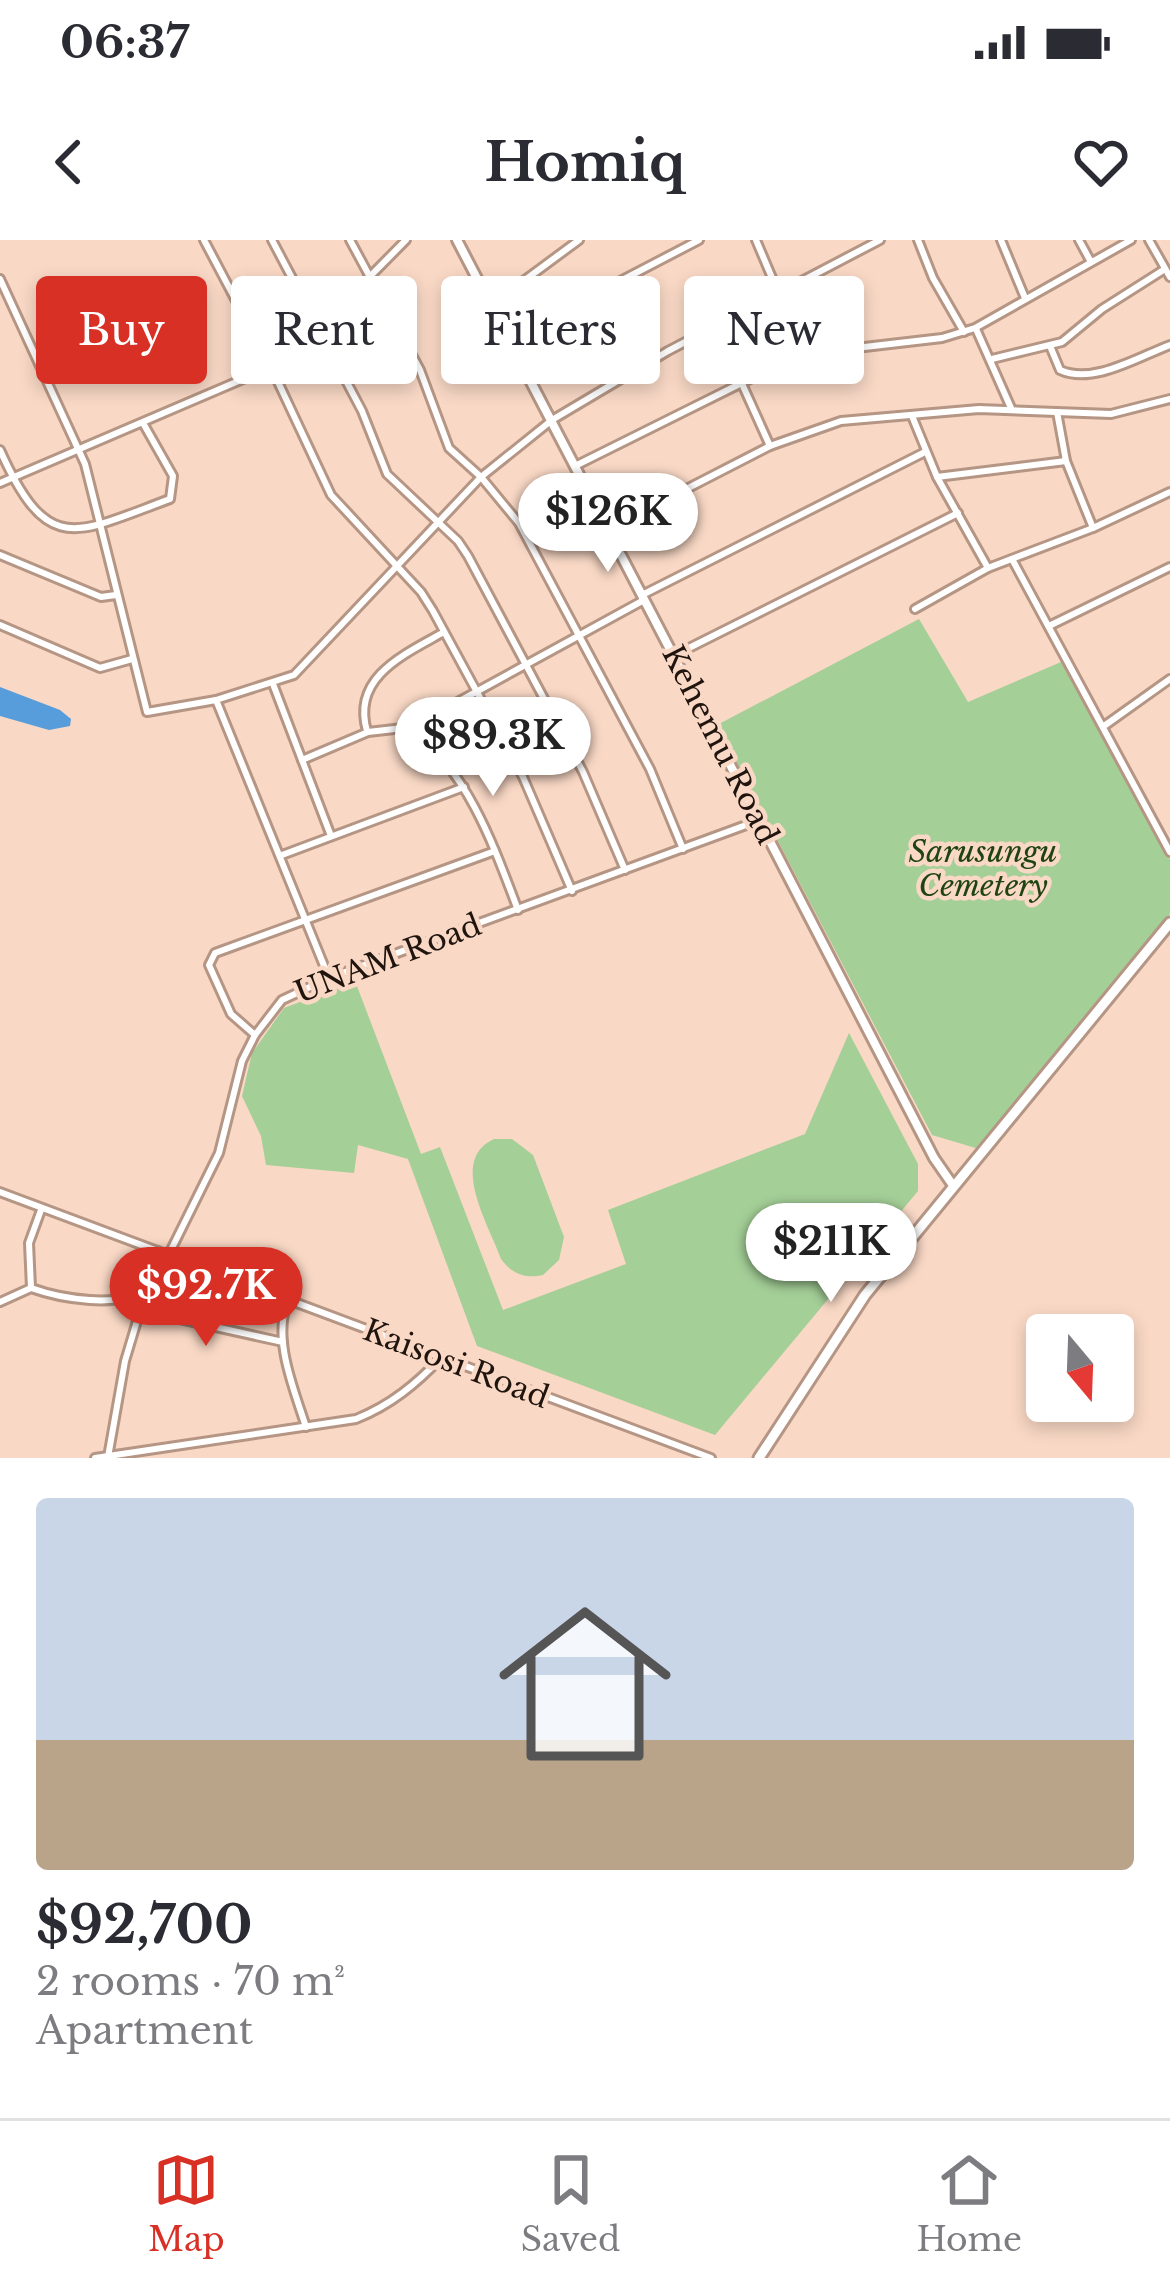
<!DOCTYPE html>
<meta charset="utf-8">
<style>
body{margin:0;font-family:"Libre Baskerville",serif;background:#f2f2f3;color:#2b2b33;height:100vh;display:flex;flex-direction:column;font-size:45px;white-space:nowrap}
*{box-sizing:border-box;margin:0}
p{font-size:39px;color:#7c7c81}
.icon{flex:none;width:66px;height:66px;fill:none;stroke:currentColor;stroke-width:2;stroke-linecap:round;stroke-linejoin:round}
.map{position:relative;height:1218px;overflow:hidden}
.drawer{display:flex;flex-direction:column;background:#fff;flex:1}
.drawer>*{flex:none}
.guide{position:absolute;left:36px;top:36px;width:1098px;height:108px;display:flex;gap:24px}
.needle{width:78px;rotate:161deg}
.buttons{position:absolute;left:1026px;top:1074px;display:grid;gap:24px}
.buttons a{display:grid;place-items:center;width:108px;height:108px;border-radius:12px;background:#fff;box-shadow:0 6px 18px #0003;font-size:60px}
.price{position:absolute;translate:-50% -102px;padding:0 27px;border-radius:42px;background:#fff;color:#222;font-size:39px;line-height:78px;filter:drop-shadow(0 3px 6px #0008)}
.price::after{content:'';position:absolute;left:50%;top:72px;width:36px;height:27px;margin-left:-18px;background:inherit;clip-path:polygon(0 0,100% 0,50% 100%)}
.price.on{background:#d93025;color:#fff}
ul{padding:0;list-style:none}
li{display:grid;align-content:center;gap:24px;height:636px;padding:0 36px}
li span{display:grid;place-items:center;height:372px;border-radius:12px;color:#555}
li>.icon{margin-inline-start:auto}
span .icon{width:216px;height:216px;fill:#fffc;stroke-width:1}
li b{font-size:51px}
.tag{padding:0 42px;border-radius:12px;background:#fff;box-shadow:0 6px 18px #0003;font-size:42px;line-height:108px}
.tag.on{background:#d93025;color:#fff}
.status{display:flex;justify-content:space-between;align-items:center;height:84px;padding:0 60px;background:#fff;direction:ltr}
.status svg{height:33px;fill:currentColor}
header{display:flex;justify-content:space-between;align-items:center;height:156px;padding:0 36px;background:#fff;font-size:54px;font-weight:800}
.tabs{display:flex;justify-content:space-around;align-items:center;height:168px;border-top:3px solid #e1e1e2;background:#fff;font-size:33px;color:#7c7c81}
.tabs a{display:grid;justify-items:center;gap:6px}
.tabs .on{color:#d93025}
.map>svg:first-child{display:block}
</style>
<div class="status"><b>06:37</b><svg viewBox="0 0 49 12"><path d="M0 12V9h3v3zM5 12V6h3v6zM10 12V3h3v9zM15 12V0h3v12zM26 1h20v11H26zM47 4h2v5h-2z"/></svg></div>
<header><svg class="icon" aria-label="back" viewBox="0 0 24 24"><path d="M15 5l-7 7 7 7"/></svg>Homiq<svg class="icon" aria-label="heart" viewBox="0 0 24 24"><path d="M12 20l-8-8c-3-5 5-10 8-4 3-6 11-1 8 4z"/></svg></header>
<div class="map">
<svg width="1170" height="1218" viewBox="0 0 1170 1218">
<rect width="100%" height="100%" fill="#f9d8c5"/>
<g fill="#a4cf97">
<path d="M 919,379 L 968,462 L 1061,422 L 1170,620 L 1170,674 L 979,909 L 932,895 L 717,485 Z"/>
<path d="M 355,741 L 421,914 L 440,907 L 503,1070 L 626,1024 L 608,970 L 805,894 L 849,793 L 918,924 L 918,951 L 715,1195 L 477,1106 L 408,919 L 358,905 L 354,933 L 266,925 L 261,896 L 242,856 L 252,813 L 284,768 Z"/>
<path d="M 494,899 L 512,899 L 533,915 L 564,997 L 559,1020 L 543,1035 C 525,1039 512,1034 501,1019 C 489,985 448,920 494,899 Z"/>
</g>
<path fill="#579ddc" d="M 0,447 L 60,470 L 71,479 L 70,486 L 49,490 L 0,476 Z"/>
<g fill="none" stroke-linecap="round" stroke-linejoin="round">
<g stroke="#b59584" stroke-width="12">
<g id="minor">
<path d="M 204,0 L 271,127 L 331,255 L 421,352 L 433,371 L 523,537 L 572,651"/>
<path d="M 272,0 L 362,171 L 387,234 L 458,301 L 468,316 L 583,532 L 625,630"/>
<path d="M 350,0 L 420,130 L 449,208 L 481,237 L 519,283 L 650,529 L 683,609"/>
<path d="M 756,0 L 778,52"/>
<path d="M 918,0 L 933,38 L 964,92"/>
<path d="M 1001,0 L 1025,58"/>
<path d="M 1079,0 L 1091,22"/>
<path d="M 1149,0 L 1170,37"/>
<path d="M 0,39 L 85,224 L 147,472 L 216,460 L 294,435 L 481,237 L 552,180 L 668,111 L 880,0"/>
<path d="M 491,65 L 579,0"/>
<path d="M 716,86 L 770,206"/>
<path d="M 976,89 L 1011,168"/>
<path d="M 1050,106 L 1060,130 C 1093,145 1138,117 1170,105"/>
<path d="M 518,116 L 603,50 L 699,0"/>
<path d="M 992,119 L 1062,102 L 1102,69 L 1165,29"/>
<path d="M 1057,172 L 1066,221 L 1093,288"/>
<path d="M 912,176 L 937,237 L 988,328"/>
<path d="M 0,210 C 48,317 75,294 170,259 L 173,236 L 143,183"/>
<path d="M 575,226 L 776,126 L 830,111 L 942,98 L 975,88 L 1131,0"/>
<path d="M 937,237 L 1066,221"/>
<path d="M 0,243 L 271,127 L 317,90 L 406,0"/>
<path d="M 605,284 L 663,261 L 770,206 L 841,181 L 979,169 L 1111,174 L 1170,159"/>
<path d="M 0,315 L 101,357 L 116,355"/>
<path d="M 1012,319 L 1170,612"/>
<path d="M 642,355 L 925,212"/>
<path d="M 915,369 L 988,328 L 1093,288 L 1170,252"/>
<path d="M 0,385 L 100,428 L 132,419"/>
<path d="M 1051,385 L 1170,327"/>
<path d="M 675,415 L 958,273"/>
<path d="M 273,444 L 331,596"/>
<path d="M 216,460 L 329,738"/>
<path d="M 1104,486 L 1170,439"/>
<path d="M 412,487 C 470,538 491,599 518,670"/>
<path d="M 367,491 C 351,437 405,414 444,392"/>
<path d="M 302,520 L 368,492 L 412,487 L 644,360"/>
<path d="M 282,615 L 464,547"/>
<path d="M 255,795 L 231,774 L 209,725 L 215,713 L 495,611"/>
<path d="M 0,952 L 711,1218"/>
<path d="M 169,1014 L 219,913 L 242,821 L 255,795 L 282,760 L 329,738 L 757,581"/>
<path d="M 31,1048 L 29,1003 L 41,970"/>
<path d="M 288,1060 C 272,1099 294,1149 306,1187"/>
<path d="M 0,1062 L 31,1048 C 59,1058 122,1070 144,1048"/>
<path d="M 139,1070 L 283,1102"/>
<path d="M 108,1217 L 125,1121 L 158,1011"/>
<path d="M 95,1218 L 356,1179 C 391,1165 416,1144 442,1117"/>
</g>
</g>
<g stroke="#b59584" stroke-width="14">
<path id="tertiary" d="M 457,0 C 618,305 775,612 934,918 L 952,944"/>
</g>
<g stroke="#b59584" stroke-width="15">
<path id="secondary" d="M 759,1218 L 865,1055 L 1170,683"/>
</g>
<use href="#minor" stroke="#fff" stroke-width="6"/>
<use href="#tertiary" stroke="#fff" stroke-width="8"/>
<use href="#secondary" stroke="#fff" stroke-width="9"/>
</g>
<g text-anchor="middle" stroke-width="9" stroke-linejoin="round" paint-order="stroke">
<g font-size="30" fill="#20140e" stroke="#f9d8c5">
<text transform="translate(720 505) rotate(63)" y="10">Kehemu Road</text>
<text transform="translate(388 719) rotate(-21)" y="10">UNAM Road</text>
<text transform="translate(456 1124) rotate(21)" y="10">Kaisosi Road</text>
</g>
<g font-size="30" font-style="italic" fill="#1f4412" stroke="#f9d8c5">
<text x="983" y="622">Sarusungu<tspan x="983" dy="34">Cemetery</tspan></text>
</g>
</g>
</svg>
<div class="buttons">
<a><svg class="needle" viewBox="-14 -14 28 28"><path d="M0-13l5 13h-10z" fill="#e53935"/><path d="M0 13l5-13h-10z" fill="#7c7c81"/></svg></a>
</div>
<b class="price" style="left:608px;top:335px">$126K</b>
<b class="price" style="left:493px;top:559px">$89.3K</b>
<b class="price" style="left:831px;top:1065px">$211K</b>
<b class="price on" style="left:206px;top:1109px">$92.7K</b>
<div class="guide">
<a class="tag on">Buy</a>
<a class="tag">Rent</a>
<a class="tag">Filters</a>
<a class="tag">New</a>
</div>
</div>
<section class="drawer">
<ul>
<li><span style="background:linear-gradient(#c9d6e8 65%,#b9a48a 0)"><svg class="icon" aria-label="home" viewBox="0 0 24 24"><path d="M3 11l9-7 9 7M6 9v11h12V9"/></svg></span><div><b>$92,700</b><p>2 rooms · 70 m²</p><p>Apartment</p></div></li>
</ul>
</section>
<nav class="tabs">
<a class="on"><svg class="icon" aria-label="map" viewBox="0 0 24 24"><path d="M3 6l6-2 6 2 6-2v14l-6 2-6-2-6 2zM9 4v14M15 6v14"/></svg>Map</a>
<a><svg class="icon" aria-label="saved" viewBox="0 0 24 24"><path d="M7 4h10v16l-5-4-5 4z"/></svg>Saved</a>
<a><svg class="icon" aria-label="home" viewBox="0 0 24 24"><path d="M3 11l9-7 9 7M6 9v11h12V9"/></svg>Home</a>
</nav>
